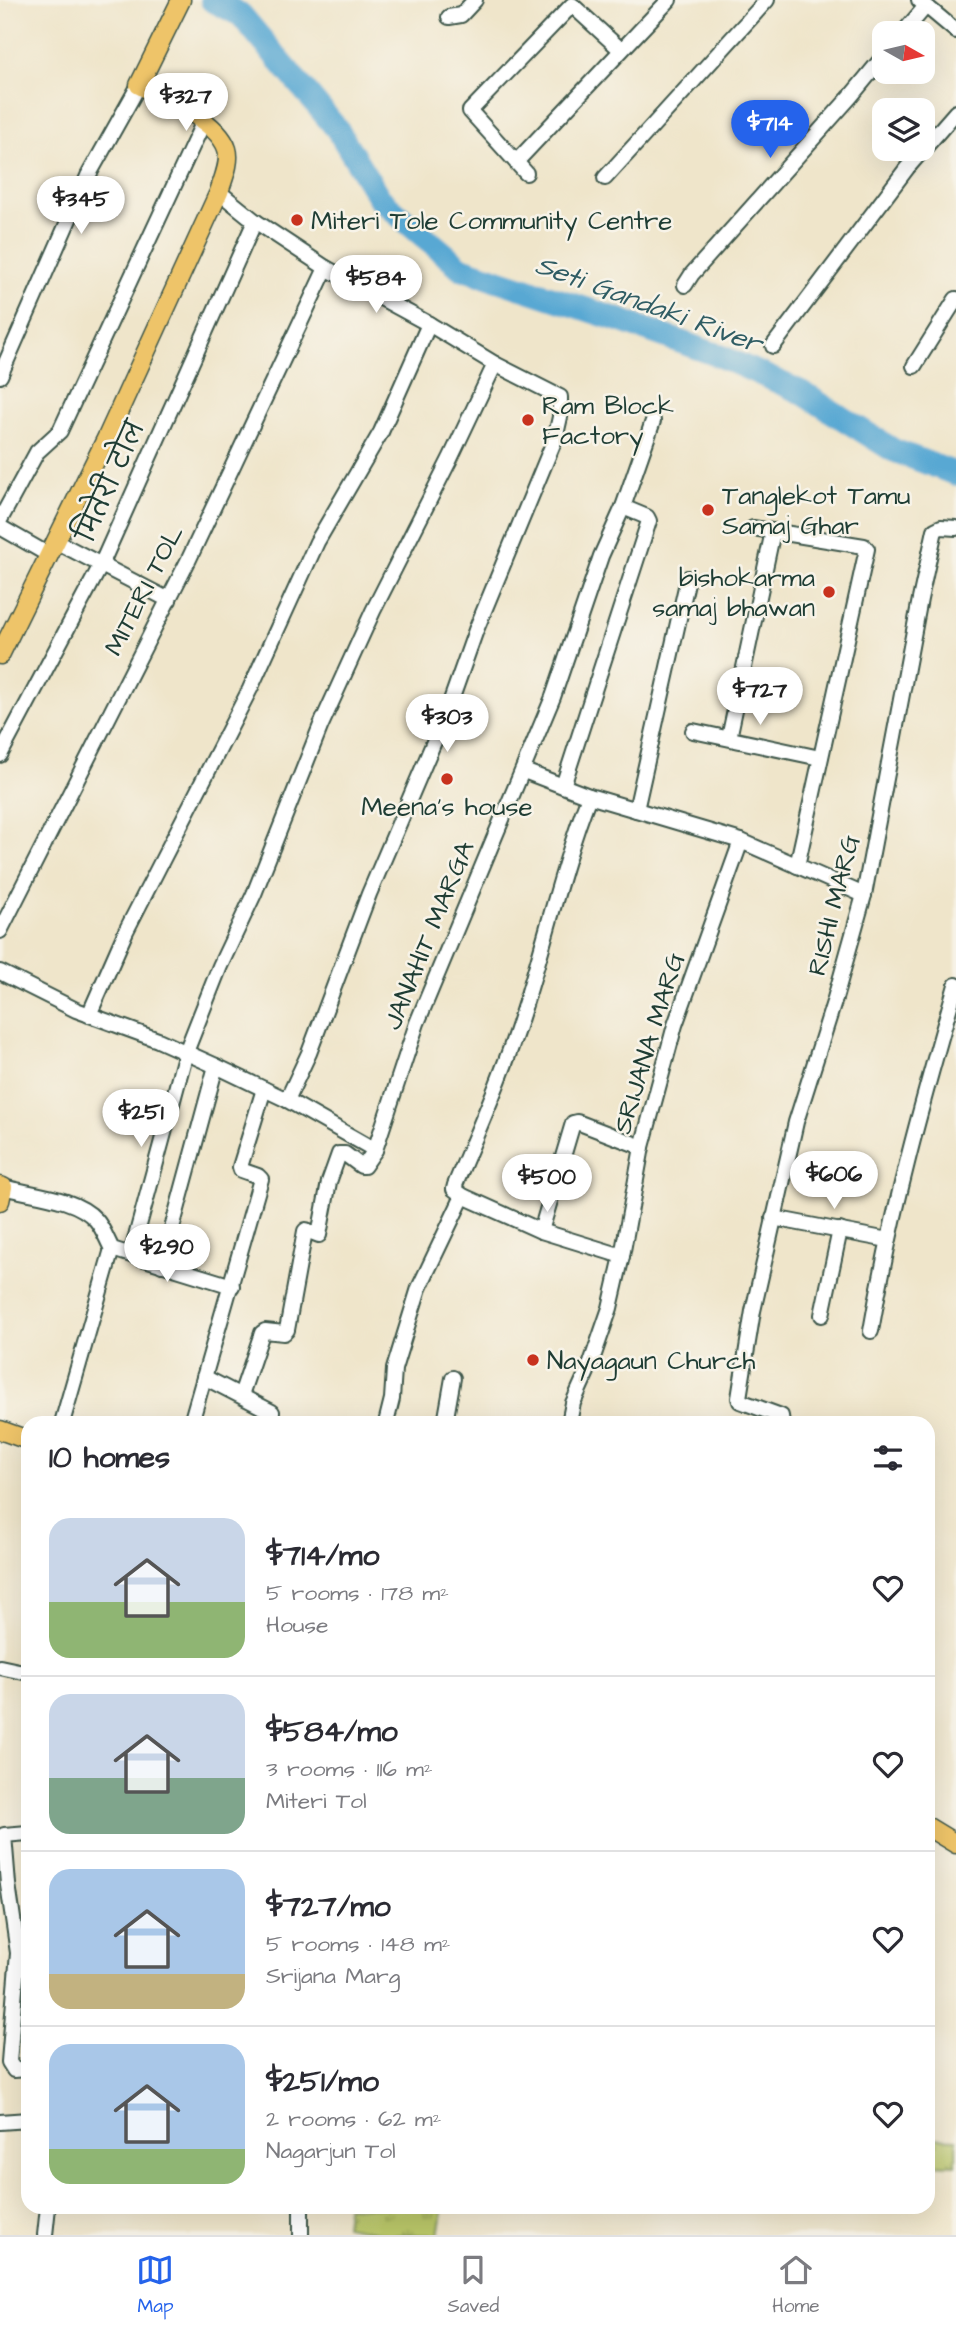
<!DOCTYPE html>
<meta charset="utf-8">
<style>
body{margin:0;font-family:"Architects Daughter","Playpen Sans Deva",sans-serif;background:#f2f2f3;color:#2b2b33;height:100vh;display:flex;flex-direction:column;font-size:26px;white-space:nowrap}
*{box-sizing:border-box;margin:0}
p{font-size:23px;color:#7c7c81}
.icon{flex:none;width:38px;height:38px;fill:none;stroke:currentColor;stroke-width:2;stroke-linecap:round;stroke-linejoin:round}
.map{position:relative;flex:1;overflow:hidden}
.side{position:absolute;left:21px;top:1416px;width:914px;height:798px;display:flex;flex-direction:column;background:#fff;border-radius:21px;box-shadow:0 7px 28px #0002}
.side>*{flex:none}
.needle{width:46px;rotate:98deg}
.controls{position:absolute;left:872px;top:21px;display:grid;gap:14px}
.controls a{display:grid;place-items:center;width:63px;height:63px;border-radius:14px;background:#fff;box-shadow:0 7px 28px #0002;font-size:35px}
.price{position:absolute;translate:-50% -60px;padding:0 16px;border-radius:24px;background:#fff;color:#222;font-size:23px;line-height:46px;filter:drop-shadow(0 2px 4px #0008)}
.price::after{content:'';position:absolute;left:50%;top:42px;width:21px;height:16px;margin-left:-10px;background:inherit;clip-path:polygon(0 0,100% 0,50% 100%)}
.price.active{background:#2563eb;color:#fff}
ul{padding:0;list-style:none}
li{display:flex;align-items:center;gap:21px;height:175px;padding:0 28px}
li+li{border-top:2px solid #e1e1e2}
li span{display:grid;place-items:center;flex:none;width:196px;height:140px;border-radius:21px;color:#555}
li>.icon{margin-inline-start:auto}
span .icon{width:84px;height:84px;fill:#fffc;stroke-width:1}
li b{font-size:30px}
h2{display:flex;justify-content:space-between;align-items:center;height:84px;padding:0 28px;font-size:30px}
.tab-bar{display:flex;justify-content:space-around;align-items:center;height:98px;border-top:2px solid #e1e1e2;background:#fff;font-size:19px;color:#7c7c81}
.tab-bar a{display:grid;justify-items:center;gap:4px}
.tab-bar .active{color:#2563eb}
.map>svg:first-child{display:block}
</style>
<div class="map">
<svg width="956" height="2235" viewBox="0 0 956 2235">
<defs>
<pattern id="park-tufts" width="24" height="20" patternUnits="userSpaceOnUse" patternTransform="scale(1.75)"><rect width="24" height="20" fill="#b9c667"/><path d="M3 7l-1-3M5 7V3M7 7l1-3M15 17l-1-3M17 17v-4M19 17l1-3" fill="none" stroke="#96a256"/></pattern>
</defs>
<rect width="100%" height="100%" fill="#f7f3e8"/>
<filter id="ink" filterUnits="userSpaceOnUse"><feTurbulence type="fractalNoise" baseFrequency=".0143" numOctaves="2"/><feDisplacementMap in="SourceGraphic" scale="14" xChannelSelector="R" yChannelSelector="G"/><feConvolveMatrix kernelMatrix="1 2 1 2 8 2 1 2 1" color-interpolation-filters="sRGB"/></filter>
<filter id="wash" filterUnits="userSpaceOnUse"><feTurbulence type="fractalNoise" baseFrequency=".00686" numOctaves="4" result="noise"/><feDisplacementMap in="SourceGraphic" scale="28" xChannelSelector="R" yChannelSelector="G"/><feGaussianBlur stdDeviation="1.57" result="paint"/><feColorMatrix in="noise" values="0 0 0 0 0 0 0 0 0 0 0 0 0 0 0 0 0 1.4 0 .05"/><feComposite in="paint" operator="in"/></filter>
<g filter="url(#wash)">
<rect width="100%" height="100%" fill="#efe5ca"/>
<g fill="url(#park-tufts)" stroke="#6c824e" stroke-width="2">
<path d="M 928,2138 L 956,2139 L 956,2165 L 928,2164 Z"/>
<path d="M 347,2207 L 443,2207 L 438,2235 L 392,2235 L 345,2226 Z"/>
</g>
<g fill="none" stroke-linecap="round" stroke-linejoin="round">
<path stroke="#59a8d3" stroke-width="24" d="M 212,0 L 241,15 L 337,129 L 380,199 L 461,268 L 622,321 L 720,356 L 801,392 L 893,450 L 956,474"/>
</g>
</g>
<g filter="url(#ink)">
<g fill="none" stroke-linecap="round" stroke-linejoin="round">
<g stroke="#3e564a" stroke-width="18">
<g id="minor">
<path d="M 919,0 L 956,31"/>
<path d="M 449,17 L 461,15 L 475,0"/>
<path d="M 903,33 L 926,6"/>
<path d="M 517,161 L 669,0"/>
<path d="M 526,173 L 470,111 L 572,5 L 621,50"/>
<path d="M 605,178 L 767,0"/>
<path d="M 219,192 L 255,221 L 326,268 L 429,324 L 495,364 L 560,397 L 560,417 L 555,439 L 476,630 L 448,709 L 369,894 L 309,1053 L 287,1100"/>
<path d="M 685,285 L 692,274 L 851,96 L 884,56"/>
<path d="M 773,346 L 907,168 L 956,112"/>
<path d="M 914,366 L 956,299"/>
<path d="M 0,376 L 88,176 L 139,85"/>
<path d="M 0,520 L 37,452 L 60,431 L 204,121"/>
<path d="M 0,527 L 49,555"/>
<path d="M 753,528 L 864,546 L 867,549 L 797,866"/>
<path d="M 57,542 L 169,600"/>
<path d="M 693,731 L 820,758"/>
<path d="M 729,738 L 773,531"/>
<path d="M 0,755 L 101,565 L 255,221"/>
<path d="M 524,771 L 589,796 L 741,841 L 864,895"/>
<path d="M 563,786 L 649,521 L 647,517 L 623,507"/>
<path d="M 636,810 L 688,578"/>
<path d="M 0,931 L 189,559 L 326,268"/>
<path d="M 0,972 L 76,1010 L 158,1040 L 216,1066 L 287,1100 L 375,1150"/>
<path d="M 89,1015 L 126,931 L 250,689 L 317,542 L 381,432 L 429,324"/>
<path d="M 3,1187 C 31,1195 76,1197 96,1220 C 103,1228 107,1240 112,1249 L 232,1286"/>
<path d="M 463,1196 L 541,1231 L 622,1256"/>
<path d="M 773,1218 L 888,1240"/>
<path d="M 541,1231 L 573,1123 L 577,1122 L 642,1147"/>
<path d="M 131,1255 L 186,1052 L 220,966 L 254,894 L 321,725 L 373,611 L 450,459 L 495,364"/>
<path d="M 162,1265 L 216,1066"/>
<path d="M 822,1315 L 840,1230"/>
<path d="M 871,1331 C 891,1213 923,1099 956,985"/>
<path d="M 204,1377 L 272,1412"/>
<path d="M 241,1395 L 262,1333 L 265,1331 L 284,1333 L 287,1330 L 305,1231 L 306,1230 L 319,1235 L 329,1182 L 339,1154 L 345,1154 L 361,1166 L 364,1166 L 375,1150 L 417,1023 L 553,697 L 601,556 L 623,507 L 653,421"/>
<path d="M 62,1423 L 112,1249"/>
<path d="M 191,1423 L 261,1179 L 258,1176 L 241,1170 L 240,1167 L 264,1089"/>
<path d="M 386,1423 L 392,1399 L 394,1369 L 419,1288 L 463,1196 L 454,1189 L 455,1185 C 479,1128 505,1070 523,1011 C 546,939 562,866 589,796"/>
<path d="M 445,1423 L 453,1378"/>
<path d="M 569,1423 L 573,1403 L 591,1363 L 610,1308 L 622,1256 L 642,1147 L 675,1025 L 741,841"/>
<path d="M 782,1423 L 781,1416 L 740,1401 L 739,1398 L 753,1311 L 796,1122 L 834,1002 L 864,895 L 920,599 L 935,530 L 941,527 L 956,528"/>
<path d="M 0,1667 L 28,1673"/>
<path d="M 28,1833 L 4,1835 L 8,1884 L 18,1953 L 9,2062 L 14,2070 L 28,2069"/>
<path d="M 0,2122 L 28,2120"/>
<path d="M 45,2235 L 48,2207"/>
<path d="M 301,2235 L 301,2207"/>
</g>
</g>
<g stroke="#3e564a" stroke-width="21">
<g id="major">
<path d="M 0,655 L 107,437 L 219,192 C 223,179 231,162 227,149 C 218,121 164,97 139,85 L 181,0"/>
<path d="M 0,1186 L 3,1187 L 0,1201"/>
<path d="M 0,1430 L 28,1440"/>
<path d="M 928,1827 L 956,1844"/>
</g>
</g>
<use href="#minor" stroke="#fff" stroke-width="14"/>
<use href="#major" stroke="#eec469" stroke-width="18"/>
</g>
</g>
<g fill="#c8321e" stroke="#f7f3e8" stroke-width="2.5">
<circle cx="297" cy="220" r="7"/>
<circle cx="528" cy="420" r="7"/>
<circle cx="708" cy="510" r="7"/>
<circle cx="829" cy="592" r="7"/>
<circle cx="447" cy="779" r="7"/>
<circle cx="533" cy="1360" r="7"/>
</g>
<g text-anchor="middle" stroke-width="5" stroke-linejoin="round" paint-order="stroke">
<g font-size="26" fill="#1f3d34" stroke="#f7f3e8" text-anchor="start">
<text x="311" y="229">Miteri Tole Community Centre</text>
<text x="542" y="414">Ram Block<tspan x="542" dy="30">Factory</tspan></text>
<text x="722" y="504">Tanglekot Tamu<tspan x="722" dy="30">Samaj Ghar</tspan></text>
<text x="815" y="586" text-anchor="end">bishokarma<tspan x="815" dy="30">samaj bhawan</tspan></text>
<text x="447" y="815" text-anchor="middle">Meena's house</text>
<text x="547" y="1369">Nayagaun Church</text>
</g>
<g font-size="26" fill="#1f3d34" stroke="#f7f3e8">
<text transform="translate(110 481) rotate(-66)" y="9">मितेरी टोल</text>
<text transform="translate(143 590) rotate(-63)" y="9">MITERI TOL</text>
<text transform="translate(833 905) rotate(-76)" y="9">RISHI MARG</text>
<text transform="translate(428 935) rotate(-68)" y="9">JANAHIT MARGA</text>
<text transform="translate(648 1043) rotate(-73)" y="9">SRIJANA MARG</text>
</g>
<g font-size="28" font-style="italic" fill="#305d64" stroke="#f7f3e8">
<text transform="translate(649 303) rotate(20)" y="10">Seti Gandaki River</text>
</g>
</g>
</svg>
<div class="controls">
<a><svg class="needle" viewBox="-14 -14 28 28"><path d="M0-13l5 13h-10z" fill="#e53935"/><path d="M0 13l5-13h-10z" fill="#7c7c81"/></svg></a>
<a><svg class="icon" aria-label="layers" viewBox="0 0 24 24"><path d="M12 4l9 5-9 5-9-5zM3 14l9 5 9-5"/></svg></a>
</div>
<b class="price" style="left:186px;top:133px">$327</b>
<b class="price active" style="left:770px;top:160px">$714</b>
<b class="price" style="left:81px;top:236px">$345</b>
<b class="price" style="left:376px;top:315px">$584</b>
<b class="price" style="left:760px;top:727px">$727</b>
<b class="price" style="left:447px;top:754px">$303</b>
<b class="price" style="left:141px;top:1149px">$251</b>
<b class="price" style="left:834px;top:1211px">$606</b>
<b class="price" style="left:547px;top:1214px">$500</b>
<b class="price" style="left:167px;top:1284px">$290</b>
<section class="side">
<h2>10 homes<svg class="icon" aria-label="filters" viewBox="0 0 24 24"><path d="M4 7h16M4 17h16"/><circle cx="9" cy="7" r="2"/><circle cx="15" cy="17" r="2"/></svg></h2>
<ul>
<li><span style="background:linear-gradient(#c9d6e8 60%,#8fb573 0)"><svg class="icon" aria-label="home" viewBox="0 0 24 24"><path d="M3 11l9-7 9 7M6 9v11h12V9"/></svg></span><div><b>$714/mo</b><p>5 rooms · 178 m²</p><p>House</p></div><svg class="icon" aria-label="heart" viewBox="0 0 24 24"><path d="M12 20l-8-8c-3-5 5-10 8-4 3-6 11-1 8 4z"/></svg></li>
<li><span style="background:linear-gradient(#c9d6e8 60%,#7fa58c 0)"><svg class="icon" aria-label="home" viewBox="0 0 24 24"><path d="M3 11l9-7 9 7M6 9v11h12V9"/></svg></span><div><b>$584/mo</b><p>3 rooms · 116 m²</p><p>Miteri Tol</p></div><svg class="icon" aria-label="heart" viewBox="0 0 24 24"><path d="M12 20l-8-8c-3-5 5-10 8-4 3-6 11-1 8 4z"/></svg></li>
<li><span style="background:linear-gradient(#a9c7e8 75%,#c2b280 0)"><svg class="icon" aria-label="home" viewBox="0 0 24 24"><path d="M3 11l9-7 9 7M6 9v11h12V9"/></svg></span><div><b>$727/mo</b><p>5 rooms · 148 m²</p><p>Srijana Marg</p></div><svg class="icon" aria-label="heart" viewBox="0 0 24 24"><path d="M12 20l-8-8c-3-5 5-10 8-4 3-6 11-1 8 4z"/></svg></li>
<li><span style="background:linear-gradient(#a9c7e8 75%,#8fb573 0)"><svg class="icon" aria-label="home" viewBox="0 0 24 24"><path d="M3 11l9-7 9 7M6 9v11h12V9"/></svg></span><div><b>$251/mo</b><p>2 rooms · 62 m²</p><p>Nagarjun Tol</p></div><svg class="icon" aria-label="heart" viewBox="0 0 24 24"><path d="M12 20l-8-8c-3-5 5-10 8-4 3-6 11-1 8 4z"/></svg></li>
</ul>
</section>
</div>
<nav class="tab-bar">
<a class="active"><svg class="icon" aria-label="map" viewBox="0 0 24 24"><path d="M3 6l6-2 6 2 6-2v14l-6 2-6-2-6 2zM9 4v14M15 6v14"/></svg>Map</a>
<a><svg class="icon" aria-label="saved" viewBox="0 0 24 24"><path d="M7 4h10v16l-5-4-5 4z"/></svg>Saved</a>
<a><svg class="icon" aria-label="home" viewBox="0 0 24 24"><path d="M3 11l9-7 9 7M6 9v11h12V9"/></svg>Home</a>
</nav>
